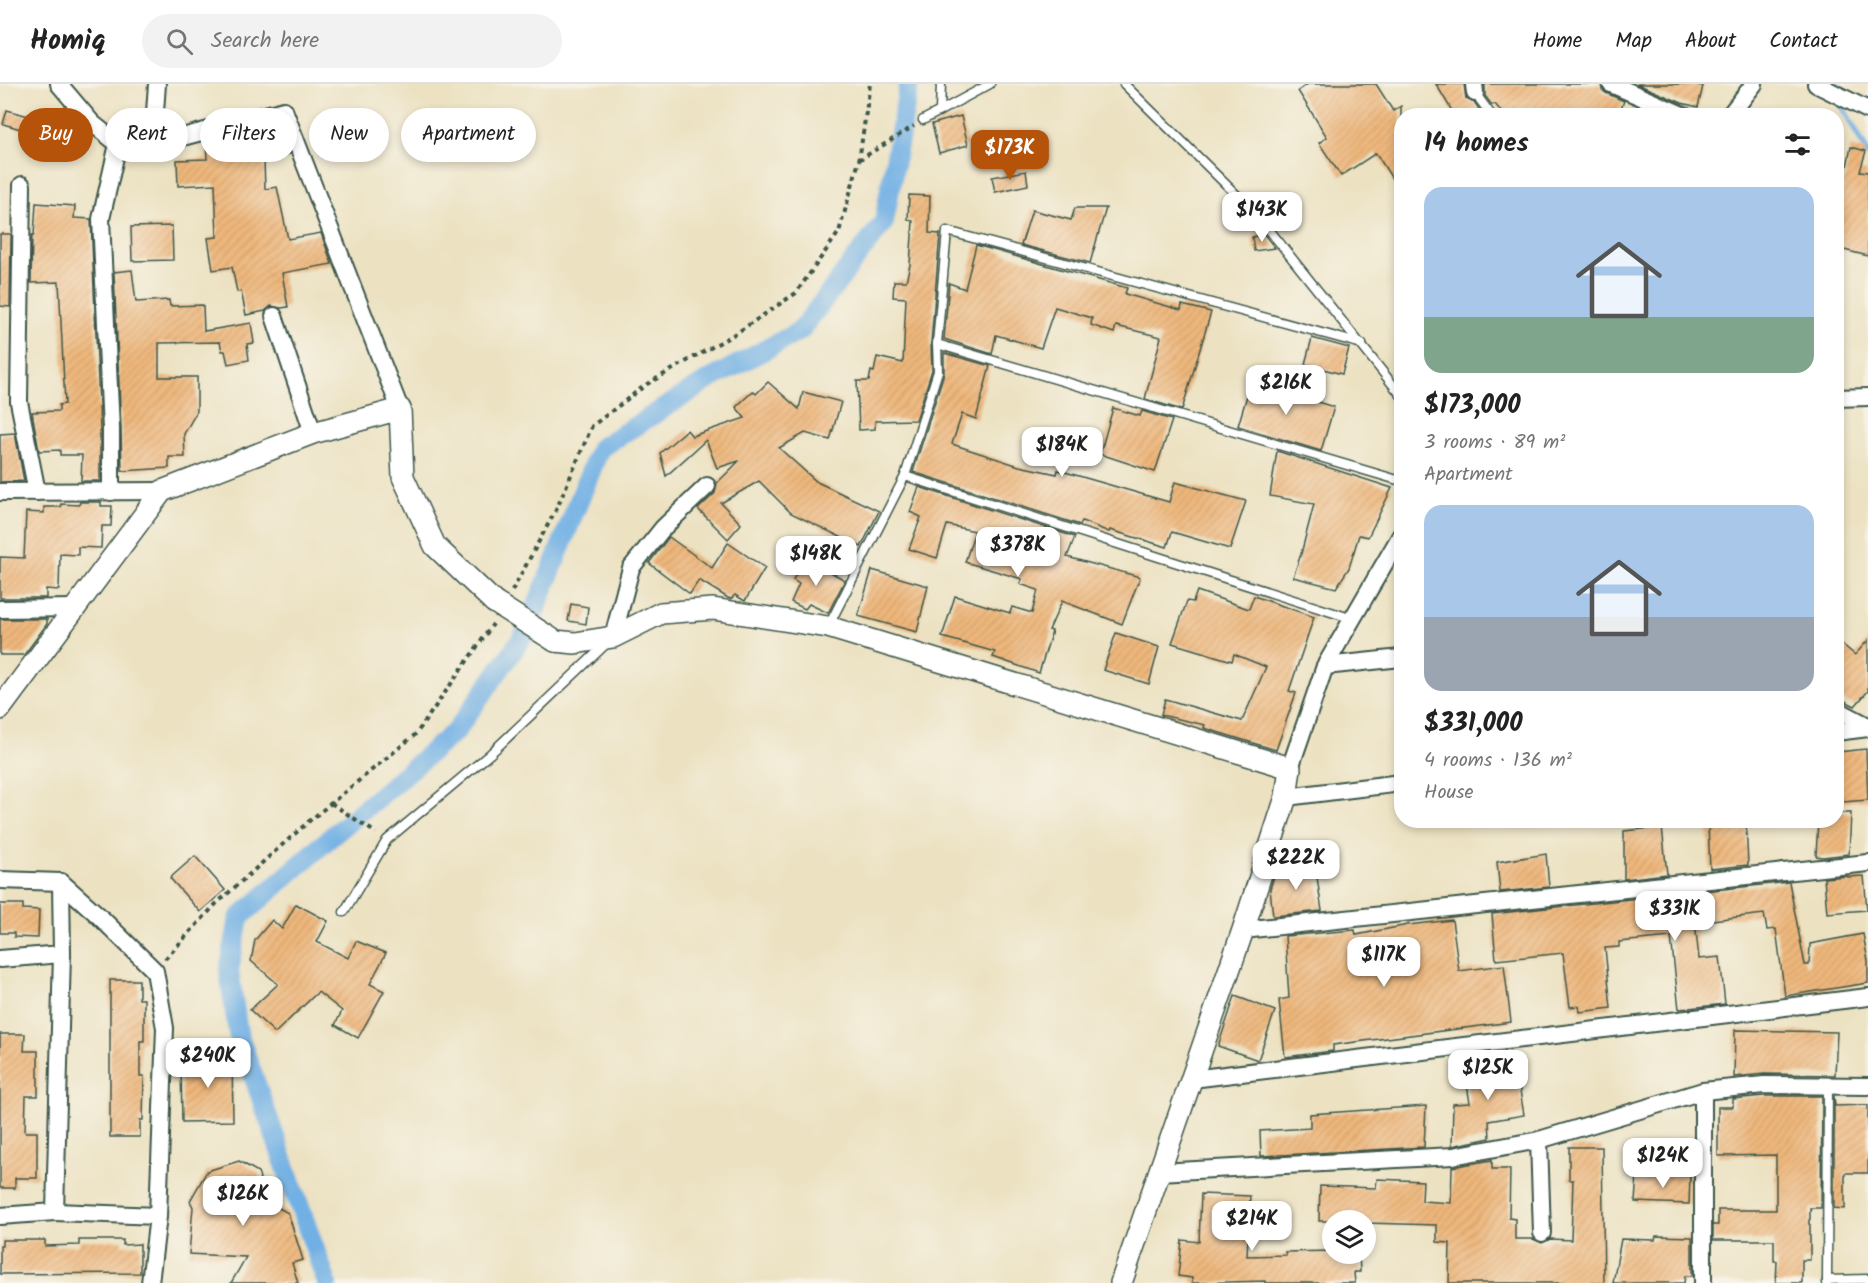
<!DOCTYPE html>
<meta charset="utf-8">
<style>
body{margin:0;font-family:Kalam,sans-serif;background:#f2f2f2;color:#222;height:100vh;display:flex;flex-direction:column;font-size:22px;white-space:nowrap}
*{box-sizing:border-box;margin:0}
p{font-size:20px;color:#767676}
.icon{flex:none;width:33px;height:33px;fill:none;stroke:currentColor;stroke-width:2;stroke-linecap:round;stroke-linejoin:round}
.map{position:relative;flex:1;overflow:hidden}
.sheet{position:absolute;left:1394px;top:24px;width:450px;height:720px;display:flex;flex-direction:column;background:#fff;border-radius:24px;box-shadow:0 3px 9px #0003}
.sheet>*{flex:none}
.top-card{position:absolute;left:18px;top:24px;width:570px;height:54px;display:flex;gap:12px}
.tools{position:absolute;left:1322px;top:1126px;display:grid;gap:12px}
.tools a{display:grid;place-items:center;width:54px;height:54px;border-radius:50%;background:#fff;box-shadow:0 3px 9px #0003;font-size:30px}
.price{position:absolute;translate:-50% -51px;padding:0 14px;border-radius:12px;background:#fff;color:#222;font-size:20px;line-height:39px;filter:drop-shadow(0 2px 3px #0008)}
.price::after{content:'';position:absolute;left:50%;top:36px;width:18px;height:14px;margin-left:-9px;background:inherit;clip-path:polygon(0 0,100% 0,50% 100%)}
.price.selected{background:#b45309;color:#fff}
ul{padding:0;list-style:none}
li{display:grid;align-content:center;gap:12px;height:318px;padding:0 30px}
li span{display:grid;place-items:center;height:186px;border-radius:18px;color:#555}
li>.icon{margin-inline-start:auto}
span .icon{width:108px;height:108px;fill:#fffc;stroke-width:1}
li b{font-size:26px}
h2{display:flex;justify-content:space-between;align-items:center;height:72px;padding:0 30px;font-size:26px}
.chip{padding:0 21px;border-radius:27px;background:#fff;box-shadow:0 3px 9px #0003;font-size:21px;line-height:54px}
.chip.selected{background:#b45309;color:#fff}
header{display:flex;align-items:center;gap:36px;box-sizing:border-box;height:84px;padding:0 30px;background:#fff;border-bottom:2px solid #e0e0e0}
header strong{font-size:28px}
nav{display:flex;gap:33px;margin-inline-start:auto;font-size:21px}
.search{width:420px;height:54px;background:#f2f2f2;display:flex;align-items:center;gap:15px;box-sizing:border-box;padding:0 21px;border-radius:33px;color:#767676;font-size:22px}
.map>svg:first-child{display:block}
</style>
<header>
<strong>Homiq</strong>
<div class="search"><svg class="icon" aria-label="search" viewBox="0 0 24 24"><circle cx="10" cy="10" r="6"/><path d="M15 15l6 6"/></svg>Search here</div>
<nav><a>Home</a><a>Map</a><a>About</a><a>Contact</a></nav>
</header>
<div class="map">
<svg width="1868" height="1199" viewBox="0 0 1868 1199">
<defs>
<pattern id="building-hatch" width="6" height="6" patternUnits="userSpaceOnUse" patternTransform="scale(1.5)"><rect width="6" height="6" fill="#efb77c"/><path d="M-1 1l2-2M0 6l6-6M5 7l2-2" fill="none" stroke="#cc9e6c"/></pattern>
</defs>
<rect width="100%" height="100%" fill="#f7f3e8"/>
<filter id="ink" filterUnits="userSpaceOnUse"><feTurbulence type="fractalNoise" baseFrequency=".0167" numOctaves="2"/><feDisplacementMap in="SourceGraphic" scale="12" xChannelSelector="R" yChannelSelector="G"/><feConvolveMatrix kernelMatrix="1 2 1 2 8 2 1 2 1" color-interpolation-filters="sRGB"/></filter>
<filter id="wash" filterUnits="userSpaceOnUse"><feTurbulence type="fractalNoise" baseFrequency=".008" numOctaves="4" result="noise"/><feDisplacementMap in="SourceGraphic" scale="24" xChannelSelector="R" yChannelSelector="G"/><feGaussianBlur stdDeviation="1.35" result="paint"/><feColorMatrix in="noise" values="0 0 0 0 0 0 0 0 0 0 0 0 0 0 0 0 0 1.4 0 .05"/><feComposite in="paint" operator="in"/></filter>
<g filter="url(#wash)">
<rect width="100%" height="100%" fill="#ece2c2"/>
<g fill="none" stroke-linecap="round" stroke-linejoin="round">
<path stroke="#71b0e4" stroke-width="6" d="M 1838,0 L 1841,20 L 1868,70"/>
<path stroke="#71b0e4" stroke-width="20" d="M 327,1199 L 238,949 L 229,887 L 239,834 L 331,753 L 456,647 L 527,547 L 600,364 L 707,297 L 800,247 L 884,138 L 909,0"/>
</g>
<g id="blocks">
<g fill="url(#building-hatch)">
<path d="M 1308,0 L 1376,0 L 1393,27 L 1401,22 L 1401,109 L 1376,69 L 1341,92 L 1319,59 L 1327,53 L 1298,7 Z"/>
<path d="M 1436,0 L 1464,0 L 1466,15 L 1475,19 L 1481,28 L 1476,32 L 1455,32 Z"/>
<path d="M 1485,0 L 1601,0 L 1602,6 L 1606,9 L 1624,17 L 1618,32 L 1505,32 L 1495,20 L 1492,21 L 1485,12 Z"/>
<path d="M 1637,0 L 1693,0 L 1703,2 L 1698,23 L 1682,19 Z"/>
<path d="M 7,26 L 32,33 L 28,47 L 3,40 Z"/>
<path d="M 961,32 L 968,61 L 939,69 L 932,40 Z"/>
<path d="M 281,47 L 290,70 L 264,76 L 265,105 L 277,103 L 288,155 L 321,149 L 332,180 L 282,189 L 288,223 L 281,224 L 271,222 L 265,227 L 246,231 L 241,207 L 237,208 L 232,183 L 213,186 L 208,154 L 217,153 L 215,100 L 178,102 L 177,76 L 207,75 L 206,59 L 263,57 L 262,52 Z"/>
<path d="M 1851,63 L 1866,67 L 1860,87 L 1868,88 L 1868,172 L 1836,164 L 1836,125 L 1838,126 Z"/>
<path d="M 1026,87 L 1028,101 L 995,108 L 992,93 Z"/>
<path d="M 909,111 L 930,112 L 929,149 L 940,150 L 931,259 L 932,286 L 916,336 L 875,337 L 875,345 L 859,346 L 857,297 L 869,297 L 871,287 L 874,288 L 877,273 L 903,279 L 906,214 L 893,213 L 894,197 L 906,197 L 910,181 L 913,137 L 908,136 Z"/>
<path d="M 36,119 L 75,122 L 74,134 L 91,135 L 100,345 L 100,397 L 81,397 L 82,371 L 60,371 L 60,366 L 39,367 L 32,328 L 59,327 L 59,321 L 65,320 L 59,198 L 31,199 L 32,151 L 34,151 Z"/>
<path d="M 1075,124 L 1106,124 L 1090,179 L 1021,161 L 1032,126 L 1071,136 Z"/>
<path d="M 172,142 L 173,176 L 132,177 L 131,143 Z"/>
<path d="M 0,150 L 11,150 L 10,223 L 0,222 Z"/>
<path d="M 1264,150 L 1275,164 L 1254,167 L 1252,153 Z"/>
<path d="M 976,161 L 1127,204 L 1125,210 L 1181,226 L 1182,221 L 1211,228 L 1182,326 L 1145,315 L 1161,253 L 1116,242 L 1114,249 L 1091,241 L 1092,234 L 1055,223 L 1041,264 L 996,251 L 992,270 L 944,255 L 949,199 L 965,205 Z"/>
<path d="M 132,186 L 136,218 L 169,216 L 170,222 L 203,221 L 204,247 L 251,239 L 254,259 L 247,260 L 249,276 L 228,280 L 225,267 L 222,267 L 220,258 L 159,259 L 159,293 L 197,293 L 197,327 L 184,350 L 185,373 L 169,373 L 169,384 L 122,387 L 121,345 L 114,188 Z"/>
<path d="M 1312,254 L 1349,264 L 1342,290 L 1305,280 Z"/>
<path d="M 944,269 L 990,282 L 976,335 L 962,330 L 952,360 L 1019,382 L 1057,390 L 1058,386 L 1169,418 L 1175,398 L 1246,417 L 1230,465 L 1172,448 L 1167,463 L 1110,446 L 1109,448 L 1082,437 L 1080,441 L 913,388 L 944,289 Z"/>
<path d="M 768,298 L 799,325 L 803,308 L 841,318 L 830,356 L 805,349 L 779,364 L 817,398 L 879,427 L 861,463 L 791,429 L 759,397 L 721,419 L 741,440 L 728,455 L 698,425 L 715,409 L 717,399 L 739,377 L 717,384 L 706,356 L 666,392 L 660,369 L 687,346 L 692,352 L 745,334 L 736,323 L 753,307 L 756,310 Z"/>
<path d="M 1251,298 L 1334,323 L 1321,367 L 1238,342 Z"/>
<path d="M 1113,324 L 1140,332 L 1142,327 L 1172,336 L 1155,388 L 1100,370 Z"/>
<path d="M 15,349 L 24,397 L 0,398 L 0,350 Z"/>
<path d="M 1277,367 L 1392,404 L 1368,453 L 1359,451 L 1349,484 L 1336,504 L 1293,493 L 1301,470 L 1314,420 L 1270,412 Z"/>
<path d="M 919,403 L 1075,453 L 1067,473 L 1140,493 L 1122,540 L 1062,517 L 1049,546 L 1052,547 L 1039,589 L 993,573 L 995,568 L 942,553 L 955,512 L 1010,529 L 1012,523 L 1032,529 L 1038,506 L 1020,500 L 1022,495 L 965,478 L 975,447 L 947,441 L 937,474 L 909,465 L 921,433 L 910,428 Z"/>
<path d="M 80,418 L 101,418 L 101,422 L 112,422 L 111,442 L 102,442 L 101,464 L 78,463 L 78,471 L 60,470 L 59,506 L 46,505 L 46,514 L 0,514 L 0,473 L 24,474 L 26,428 L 44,429 L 44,423 L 61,423 L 61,420 L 79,421 Z"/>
<path d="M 669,453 L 712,484 L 728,459 L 765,484 L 745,517 L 735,511 L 731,515 L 728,514 L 699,496 L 690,510 L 649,479 Z"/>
<path d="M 805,474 L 845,496 L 828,529 L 809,520 L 805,525 L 791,518 L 799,500 L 793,496 Z"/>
<path d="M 872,486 L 928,502 L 917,548 L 858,532 Z"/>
<path d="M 1197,507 L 1249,525 L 1254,512 L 1314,533 L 1289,607 L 1296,609 L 1276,666 L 1204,644 L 1205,641 L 1161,631 L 1165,615 L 1242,637 L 1266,583 L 1234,570 L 1232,577 L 1172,559 L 1187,517 L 1193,518 Z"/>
<path d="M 571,520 L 588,523 L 586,540 L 568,537 Z"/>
<path d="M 0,535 L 47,535 L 47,540 L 24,571 L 0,571 Z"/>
<path d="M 1116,549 L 1159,563 L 1149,600 L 1103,586 Z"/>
<path d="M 1836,555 L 1855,571 L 1868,556 L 1868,607 L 1855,622 L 1845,617 L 1836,610 Z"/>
<path d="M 1866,665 L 1868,716 L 1842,718 L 1838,668 Z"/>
<path d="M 1836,729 L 1851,729 L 1849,770 L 1823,773 L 1816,772 L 1818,736 L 1836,736 Z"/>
<path d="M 1746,738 L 1748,781 L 1710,785 L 1708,740 Z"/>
<path d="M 1662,743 L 1667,790 L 1624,795 L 1624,747 Z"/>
<path d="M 1546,770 L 1549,803 L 1500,808 L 1497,778 Z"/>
<path d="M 195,772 L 225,806 L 200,828 L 170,794 Z"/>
<path d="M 1315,780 L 1322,827 L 1273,832 L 1270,805 L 1276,786 Z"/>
<path d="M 1848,792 L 1848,793 L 1864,792 L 1867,826 L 1827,829 L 1824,794 Z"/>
<path d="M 1789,798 L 1805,881 L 1809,881 L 1810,860 L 1863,850 L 1868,877 L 1868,899 L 1785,912 L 1776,845 L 1767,846 L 1764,830 L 1695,838 L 1699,875 L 1720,873 L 1725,920 L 1679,925 L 1671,853 L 1619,858 L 1619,863 L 1605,864 L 1611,924 L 1580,928 L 1579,922 L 1570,923 L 1563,869 L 1496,876 L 1492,830 Z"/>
<path d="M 0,820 L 23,820 L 23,825 L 39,826 L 38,854 L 14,853 L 14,849 L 0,849 Z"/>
<path d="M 296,820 L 328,837 L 317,858 L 348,874 L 356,857 L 386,869 L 370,900 L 384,907 L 358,954 L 335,941 L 342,927 L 318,908 L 275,949 L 250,926 L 278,900 L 251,877 L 255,856 L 272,836 L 282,845 Z"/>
<path d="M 1452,836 L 1459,887 L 1504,881 L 1511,938 L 1333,961 L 1333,967 L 1285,973 L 1279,916 L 1289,914 L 1285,852 L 1355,846 L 1356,851 L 1408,841 Z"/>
<path d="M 110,896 L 139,896 L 139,915 L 144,915 L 144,957 L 140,957 L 140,992 L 144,992 L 143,1036 L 140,1036 L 140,1053 L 110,1053 Z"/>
<path d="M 1235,912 L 1275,927 L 1258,976 L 1218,962 Z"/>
<path d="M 1735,946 L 1837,948 L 1835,991 L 1764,990 L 1734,993 Z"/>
<path d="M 0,950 L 25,950 L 24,967 L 38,967 L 38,1012 L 26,1012 L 25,1048 L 37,1048 L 37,1094 L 15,1094 L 15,1104 L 0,1104 Z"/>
<path d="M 1514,970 L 1524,1031 L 1489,1037 L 1490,1054 L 1452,1062 L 1453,1020 L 1470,1019 L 1466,995 L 1487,991 L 1485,975 Z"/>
<path d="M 196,971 L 232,971 L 233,1037 L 182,1038 L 181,979 L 196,979 Z"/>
<path d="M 1764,1012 L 1822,1012 L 1821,1124 L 1810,1124 L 1810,1176 L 1802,1176 L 1802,1199 L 1776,1199 L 1777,1177 L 1774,1177 L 1774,1156 L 1713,1156 L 1713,1141 L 1718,1141 L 1718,1126 L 1776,1126 L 1776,1071 L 1718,1072 L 1718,1023 L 1733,1023 L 1733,1015 Z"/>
<path d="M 1834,1012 L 1835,1022 L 1868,1021 L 1868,1089 L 1845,1089 L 1845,1125 L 1834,1124 Z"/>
<path d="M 1426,1022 L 1424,1063 L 1261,1072 L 1260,1047 L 1310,1044 L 1310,1030 Z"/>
<path d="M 1569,1063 L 1602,1063 L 1604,1199 L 1449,1199 L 1450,1159 L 1437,1158 L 1437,1141 L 1365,1139 L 1365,1137 L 1319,1137 L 1320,1102 L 1376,1104 L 1377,1095 L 1423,1097 L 1422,1117 L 1451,1119 L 1452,1083 L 1492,1076 L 1492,1085 L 1510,1085 L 1509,1134 L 1515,1135 L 1515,1155 L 1533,1155 L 1542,1159 L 1550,1155 L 1571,1156 L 1573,1096 L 1569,1096 Z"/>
<path d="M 239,1077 L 258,1088 L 260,1094 L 252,1109 L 288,1129 L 303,1176 L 292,1179 L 298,1199 L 231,1199 L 246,1173 L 189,1170 L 193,1123 L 190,1117 L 207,1087 Z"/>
<path d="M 1637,1090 L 1690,1092 L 1689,1120 L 1635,1118 Z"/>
<path d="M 1201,1110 L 1250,1112 L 1247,1172 L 1286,1171 L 1285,1168 L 1332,1167 L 1332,1170 L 1359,1170 L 1360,1188 L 1354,1188 L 1355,1199 L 1265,1199 L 1265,1197 L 1192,1199 L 1192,1194 L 1178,1192 L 1182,1156 L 1199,1158 Z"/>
<path d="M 1656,1152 L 1692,1153 L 1692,1192 L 1685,1192 L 1684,1199 L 1613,1199 L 1621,1155 L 1655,1156 Z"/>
<path d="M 2,1156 L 45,1156 L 45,1162 L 79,1161 L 79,1156 L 123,1156 L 123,1161 L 140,1160 L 140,1189 L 0,1190 L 0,1162 L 2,1162 Z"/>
</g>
</g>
</g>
<g filter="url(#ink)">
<use href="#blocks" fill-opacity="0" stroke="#3e5649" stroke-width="1.5"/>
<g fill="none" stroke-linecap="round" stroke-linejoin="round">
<g stroke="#3e5649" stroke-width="11">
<g id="service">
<path d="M 1124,0 L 1259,133 L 1401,311"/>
<path d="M 1475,9 L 1492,32"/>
<path d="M 940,27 L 990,0"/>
<path d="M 923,36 L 940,27 L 941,0"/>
<path d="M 937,260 L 1401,397"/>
<path d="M 905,392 L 1353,535"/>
<path d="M 828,543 L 905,392 L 938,287 L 937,260 L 947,147 L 1362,260"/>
<path d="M 344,828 L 387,756 L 490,670 L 606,560"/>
<path d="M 1827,1196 L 1868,1195"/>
<path d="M 1827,1199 L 1828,1001"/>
</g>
</g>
<g stroke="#3e5649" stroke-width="20">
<g id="minor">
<path d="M 59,0 L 92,39 L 118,60 L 158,48 L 175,55 L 284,26 L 400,325"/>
<path d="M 157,0 L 155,28 L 158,48"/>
<path d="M 1474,0 L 1475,9"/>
<path d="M 1611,0 L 1685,32"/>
<path d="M 1816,0 L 1868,26"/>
<path d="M 1729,32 L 1754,0"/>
<path d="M 22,101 L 19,318 L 37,408"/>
<path d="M 274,232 L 313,349"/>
<path d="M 1836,314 L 1868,313"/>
<path d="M 0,408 L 162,407"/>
<path d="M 111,408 L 111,345 L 101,135 L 118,60"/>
<path d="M 0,525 L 75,524"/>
<path d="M 613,553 L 631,484 L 663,444 L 707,402"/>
<path d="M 1325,582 L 1401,574"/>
<path d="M 1836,625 L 1868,642"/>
<path d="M 1836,648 L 1868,644"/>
<path d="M 1290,684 L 1325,582 L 1401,451"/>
<path d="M 1286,713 L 1401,699"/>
<path d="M 0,796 L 61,798 L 98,831 L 155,887 L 165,944 L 158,1132 L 150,1199"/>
<path d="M 1243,846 L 1868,779"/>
<path d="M 0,875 L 62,870 L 61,798"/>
<path d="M 1192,995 L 1868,913"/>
<path d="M 1703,1007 L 1703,1199"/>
<path d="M 1539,1056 L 1542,1149"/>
<path d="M 1159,1088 L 1453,1072 L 1539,1056 L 1703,1007 L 1764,1001 L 1868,1002"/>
<path d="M 55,1128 L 158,1132"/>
<path d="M 0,1132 L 55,1128 L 62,870"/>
</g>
</g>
<g stroke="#3e5649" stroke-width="24">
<g id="tertiary">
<path d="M 555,557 L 575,559 L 613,553 L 661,529 L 713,525 L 828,543 L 1290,684 L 1286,713 L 1243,846 L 1121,1199"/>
<path d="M 0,625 L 162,407 L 313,349 L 400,325 L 403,393 L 435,462 L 494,518"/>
</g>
</g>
<g stroke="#3e5649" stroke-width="4" stroke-dasharray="4.5 4.5" stroke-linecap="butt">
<path d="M 859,76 L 914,42"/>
<path d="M 512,507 L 557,424 L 592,342 L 647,300 L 738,248 L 796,209 L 839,148 L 859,77 L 870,0"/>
<path d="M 331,719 L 376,749"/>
<path d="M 165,875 L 216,820 L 308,738 L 416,650 L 493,540"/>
</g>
<use href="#service" stroke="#fff" stroke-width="8"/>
<use href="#minor" stroke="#fff" stroke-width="16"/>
<use href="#tertiary" stroke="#fff" stroke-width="21"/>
<g stroke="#3e5649" stroke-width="24" stroke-linecap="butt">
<path id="tertiary-bridge" d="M 494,518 L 555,557"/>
</g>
<use href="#tertiary-bridge" stroke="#fff" stroke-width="21"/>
</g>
</g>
</svg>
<div class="tools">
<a><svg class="icon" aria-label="layers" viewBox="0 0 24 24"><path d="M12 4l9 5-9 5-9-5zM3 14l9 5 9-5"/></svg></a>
</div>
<b class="price selected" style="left:1010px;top:97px">$173K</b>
<b class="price" style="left:1262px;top:159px">$143K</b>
<b class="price" style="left:1286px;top:332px">$216K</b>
<b class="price" style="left:1062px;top:394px">$184K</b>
<b class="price" style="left:1018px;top:494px">$378K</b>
<b class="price" style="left:816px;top:503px">$148K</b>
<b class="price" style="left:1296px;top:807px">$222K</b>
<b class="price" style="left:1675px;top:858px">$331K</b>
<b class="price" style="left:1384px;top:904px">$117K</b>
<b class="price" style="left:208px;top:1005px">$240K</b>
<b class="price" style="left:1488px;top:1017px">$125K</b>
<b class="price" style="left:1663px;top:1105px">$124K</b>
<b class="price" style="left:243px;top:1143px">$126K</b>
<b class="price" style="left:1252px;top:1168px">$214K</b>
<div class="top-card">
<a class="chip selected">Buy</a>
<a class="chip">Rent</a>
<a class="chip">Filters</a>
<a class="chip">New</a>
<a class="chip">Apartment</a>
</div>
<section class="sheet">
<h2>14 homes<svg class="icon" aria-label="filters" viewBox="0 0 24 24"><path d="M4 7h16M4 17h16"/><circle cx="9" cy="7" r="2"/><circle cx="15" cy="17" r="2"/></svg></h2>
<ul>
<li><span style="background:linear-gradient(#a9c7e8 70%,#7fa58c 0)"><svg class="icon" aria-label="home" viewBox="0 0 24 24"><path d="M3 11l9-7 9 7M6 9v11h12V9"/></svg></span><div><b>$173,000</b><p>3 rooms · 89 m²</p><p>Apartment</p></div></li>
<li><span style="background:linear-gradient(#a9c7e8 60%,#9aa5b1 0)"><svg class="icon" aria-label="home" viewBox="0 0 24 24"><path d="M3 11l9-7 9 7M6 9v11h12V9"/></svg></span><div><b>$331,000</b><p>4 rooms · 136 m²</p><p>House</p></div></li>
</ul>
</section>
</div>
